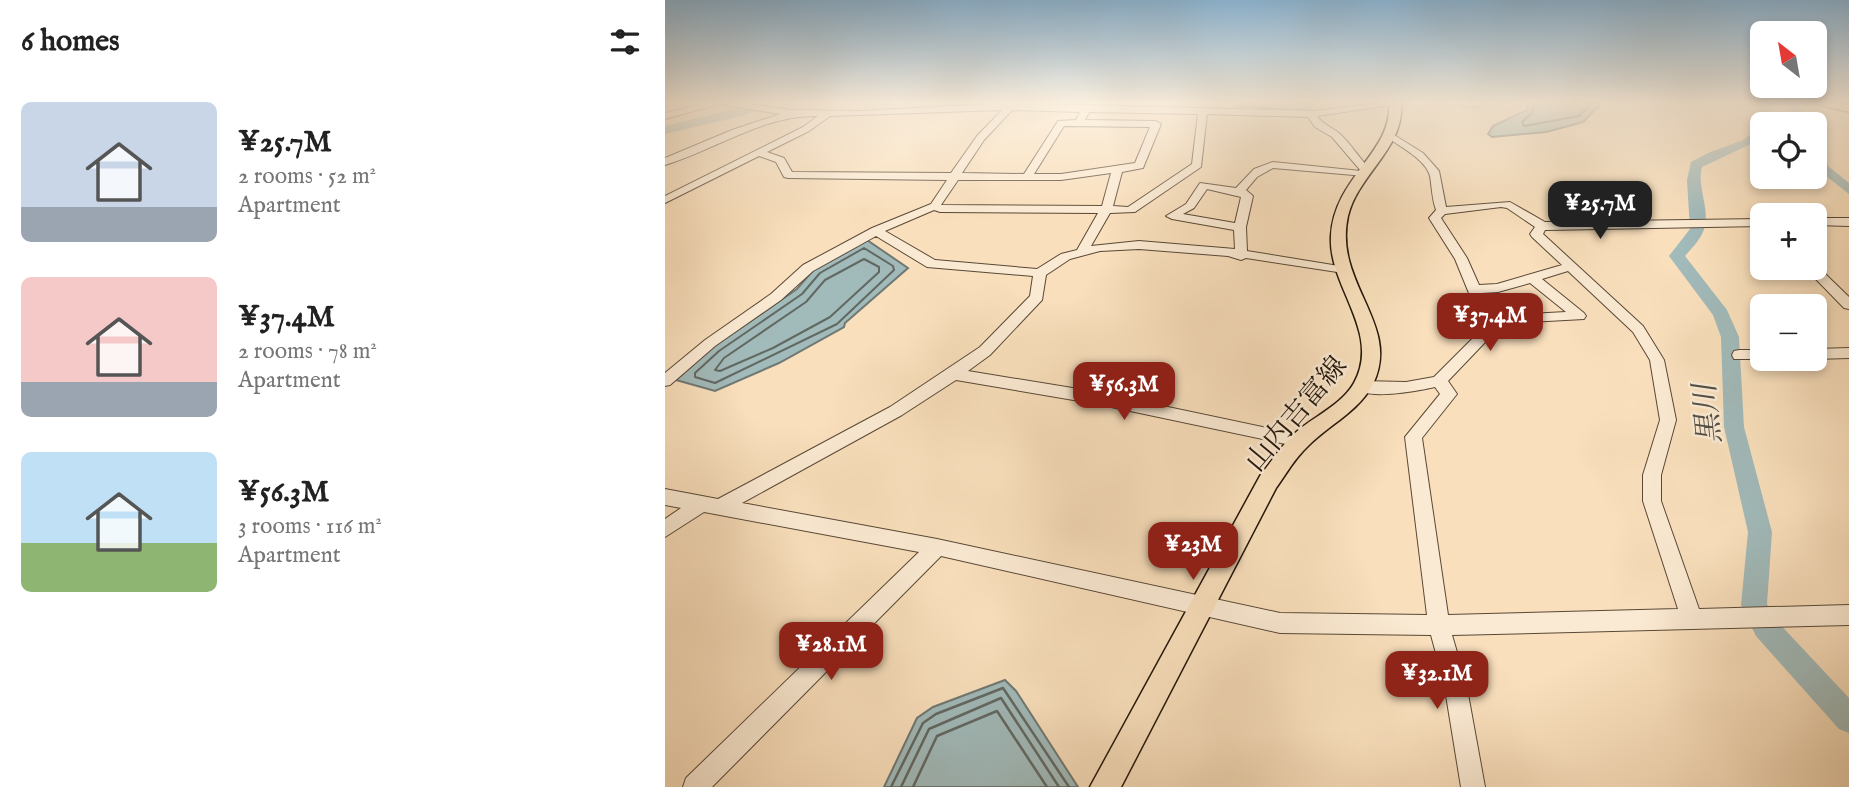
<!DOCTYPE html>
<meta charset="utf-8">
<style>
body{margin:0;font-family:"IM FELL English","Noto Serif JP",serif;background:#f2f2f2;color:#222;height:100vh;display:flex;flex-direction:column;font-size:26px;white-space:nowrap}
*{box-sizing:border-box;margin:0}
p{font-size:23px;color:#767676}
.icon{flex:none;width:38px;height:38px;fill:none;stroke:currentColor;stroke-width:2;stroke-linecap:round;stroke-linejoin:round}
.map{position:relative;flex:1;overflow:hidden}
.side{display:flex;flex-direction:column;background:#fff;width:665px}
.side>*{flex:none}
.needle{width:46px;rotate:329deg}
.buttons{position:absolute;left:1085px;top:21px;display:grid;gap:14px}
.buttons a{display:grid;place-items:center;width:77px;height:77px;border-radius:10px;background:#fff;box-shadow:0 4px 10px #0003;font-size:35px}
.price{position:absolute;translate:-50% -60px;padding:0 16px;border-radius:14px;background:#8f2418;color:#fff;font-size:23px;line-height:46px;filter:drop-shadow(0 2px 4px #0008)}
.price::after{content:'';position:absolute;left:50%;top:42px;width:21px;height:16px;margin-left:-10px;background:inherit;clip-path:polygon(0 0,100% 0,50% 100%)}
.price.active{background:#222;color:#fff}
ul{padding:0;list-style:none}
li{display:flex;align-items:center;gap:21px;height:175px;padding:0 21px}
li span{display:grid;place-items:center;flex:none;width:196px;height:140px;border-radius:10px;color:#555}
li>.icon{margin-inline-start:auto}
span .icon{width:84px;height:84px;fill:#fffc;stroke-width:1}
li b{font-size:30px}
h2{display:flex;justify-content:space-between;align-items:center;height:84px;padding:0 21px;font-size:30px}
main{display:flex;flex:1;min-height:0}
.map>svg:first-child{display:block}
</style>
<main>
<section class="side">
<h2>6 homes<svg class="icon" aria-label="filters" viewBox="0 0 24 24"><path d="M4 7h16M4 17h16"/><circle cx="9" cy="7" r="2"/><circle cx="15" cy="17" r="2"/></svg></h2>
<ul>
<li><span style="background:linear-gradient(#c9d6e8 75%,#9aa5b1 0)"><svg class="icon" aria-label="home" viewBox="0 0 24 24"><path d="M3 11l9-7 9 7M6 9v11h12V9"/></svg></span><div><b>¥25.7M</b><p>2 rooms · 52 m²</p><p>Apartment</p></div></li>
<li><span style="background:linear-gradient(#f6c9c9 75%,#9aa5b1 0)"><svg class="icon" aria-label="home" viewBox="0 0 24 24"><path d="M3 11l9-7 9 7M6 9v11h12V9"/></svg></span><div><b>¥37.4M</b><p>2 rooms · 78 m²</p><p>Apartment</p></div></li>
<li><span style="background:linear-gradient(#bfe0f5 65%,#8fb573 0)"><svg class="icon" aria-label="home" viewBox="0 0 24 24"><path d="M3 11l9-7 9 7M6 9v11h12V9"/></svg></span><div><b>¥56.3M</b><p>3 rooms · 116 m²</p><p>Apartment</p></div></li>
</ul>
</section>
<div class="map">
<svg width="1184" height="787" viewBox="0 0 1184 787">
<rect width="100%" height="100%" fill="#f9dfbc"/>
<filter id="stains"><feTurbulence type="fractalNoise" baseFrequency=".00286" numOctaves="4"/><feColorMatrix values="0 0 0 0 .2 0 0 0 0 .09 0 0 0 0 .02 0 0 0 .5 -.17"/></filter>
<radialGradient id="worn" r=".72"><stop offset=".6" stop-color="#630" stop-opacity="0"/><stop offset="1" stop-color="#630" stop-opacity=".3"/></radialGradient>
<g fill="#a1baba" stroke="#6f7873" stroke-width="2">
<path d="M 572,103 L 650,103 L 642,111 L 570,106 Z"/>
<path d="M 862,103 L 937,103 L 918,122 L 881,132 L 827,137 L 823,134 L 828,126 L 862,110 Z"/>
<path d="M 202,240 L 243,268 L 180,323 L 179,327 L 114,363 L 50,391 L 11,380 L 49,346 L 132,289 L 150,268 Z"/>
<path d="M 340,680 L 351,691 L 413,787 L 219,787 L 252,718 L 268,707 Z"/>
</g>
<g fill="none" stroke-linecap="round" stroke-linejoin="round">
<g stroke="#626862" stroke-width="2">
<path d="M 869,103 L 867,113 L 857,122 L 859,126 L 914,116 L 927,103"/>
<path d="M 199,248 L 228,266 L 229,270 L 172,324 L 50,383 L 30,377 L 30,373 L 54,351 L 137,294 L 155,273 Z"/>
<path d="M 199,259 L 214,267 L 214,272 L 165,317 L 108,348 L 55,371 L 50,370 L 59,358 L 141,302 L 160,280 Z"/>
</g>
<g stroke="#626862" stroke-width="2.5">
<path d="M 226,787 L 258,723 L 271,714 L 338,688 L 404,787"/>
<path d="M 236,787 L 264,729 L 336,698 L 394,787"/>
<path d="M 248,787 L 272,736 L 332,711 L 382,787"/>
</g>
<g fill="#a1baba" fill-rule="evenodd">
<path d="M 93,103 L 109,103 L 77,116 L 0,134 L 0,126 Z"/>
<path d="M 1101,103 L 1114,103 L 1104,110 L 1104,124 L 1097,124 L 1094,140 L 1037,167 C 1031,188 1048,213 1037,234 C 1033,242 1026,249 1020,256 L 1062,310 L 1074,337 L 1079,427 L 1107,532 L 1102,604 L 1109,618 L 1184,698 L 1184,733 L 1174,729 L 1091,636 L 1076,605 L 1083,532 L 1059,427 L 1056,337 L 1048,315 L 1004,256 L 1025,229 L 1022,180 L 1026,162 L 1043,153 L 1078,140 L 1095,127 L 1092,124 L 1092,109 Z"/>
<path d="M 1120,103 L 1131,103 L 1146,124 L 1134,124 Z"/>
<path d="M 1150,134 L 1156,138 L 1163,166 L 1184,183 L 1184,194 L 1151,168 Z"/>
</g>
<g stroke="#594836" stroke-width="2">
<g id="minor">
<path d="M 39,103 L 77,103 L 126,110 L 195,111 L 344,103 L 649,111 L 714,103 L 740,103 L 652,116 C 658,125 667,127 675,134 C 686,144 694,158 705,169 L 700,172 L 700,176 L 608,168 L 592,177 L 581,190 L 588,196 L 581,227 L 582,251 L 674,266 L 680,270 L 679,273 L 581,258 L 576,260 L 563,256 L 474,249 L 435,251 L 405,259 L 381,275 L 377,300 L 325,355 L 303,371 L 432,392 L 635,435 L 641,436 L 643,441 L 641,446 L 635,447 L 432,404 L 291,380 L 237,415 L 77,503 L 272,539 L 615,613 L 762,615 L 740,437 L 775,394 L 770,387 C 753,391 699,401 688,387 L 696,381 L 741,382 L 769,377 L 815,331 L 817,325 L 790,259 L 764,218 L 771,210 C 767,199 767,188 765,176 C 761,160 736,147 723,138 L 723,134 L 726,133 L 758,153 L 774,171 L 781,207 L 845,202 L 880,222 L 1097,219 L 1097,226 L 880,230 L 878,234 L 978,326 L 999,360 L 1011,420 L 996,475 L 996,501 L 1034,609 L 1184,605 L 1184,625 L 787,635 L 801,683 L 820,787 L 796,787 L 779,683 L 766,635 L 615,633 L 276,556 L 47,787 L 18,787 L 21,778 L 254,552 L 39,512 L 0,537 L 0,519 L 16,508 L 0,505 L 0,489 L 53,499 L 225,407 L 315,347 L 365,296 L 368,276 L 262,267 L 211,236 L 148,271 L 116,300 L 50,346 L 5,385 L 0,386 L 0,373 L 40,340 L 106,294 L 138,265 L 207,228 L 266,204 L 282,180 L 123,178 L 119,177 L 111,162 L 94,156 L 0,203 L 0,196 L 138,127 L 153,116 C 98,115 52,149 0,165 L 0,158 L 67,130 L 115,114 L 54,104 L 0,119 L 0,113 ZM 337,110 L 312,136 L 286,173 L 127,172 L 119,158 L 102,152 L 144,131 L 165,116 ZM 347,110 L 415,112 L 411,120 L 393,121 L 359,174 L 297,173 L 319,140 ZM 424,112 L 533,114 L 527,164 L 463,207 L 448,206 L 457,172 L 478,168 L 496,124 L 491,121 L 420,120 ZM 542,114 L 643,117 L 650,127 L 667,137 L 696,171 L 608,162 L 589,169 L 571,188 L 535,183 L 521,204 L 501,216 L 507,219 L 569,230 L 570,249 L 474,241 L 426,246 L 445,213 L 470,212 L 536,167 ZM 399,126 L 485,127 L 470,163 L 396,174 L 369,174 ZM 446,173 L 437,206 L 276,205 L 293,180 L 396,180 ZM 542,189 L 576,197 L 570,223 L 518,214 L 529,208 ZM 836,207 L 842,208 L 870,227 L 865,234 L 867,237 L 897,265 L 832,284 L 814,285 L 802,258 L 776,218 L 780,214 ZM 269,210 L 275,212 L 433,213 L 412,250 L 396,254 L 372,269 L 270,260 L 220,231 ZM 903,271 L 968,332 L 985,360 L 995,420 L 978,475 L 978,501 L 1013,609 L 783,615 L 757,438 L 792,394 L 783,381 L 826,336 L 830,329 L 864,322 L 919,319 L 921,316 L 919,313 L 877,279 ZM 865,283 L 901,312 L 864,314 L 829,320 L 817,293 L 833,292 Z"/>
<path d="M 791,103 L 822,103 C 815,108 798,108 791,103 Z"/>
<path d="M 1184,218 L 1184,226 L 1150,225 L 1150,218 Z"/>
<path d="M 1151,265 L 1184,297 L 1184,309 L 1179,308 L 1140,268 L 1150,268 Z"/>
<path d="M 1184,348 L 1184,358 L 1150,359 L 1149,359 L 1150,349 Z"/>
<path d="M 1074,350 L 1097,350 L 1097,359 L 1102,359 L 1069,359 L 1067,355 L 1069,351 Z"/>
</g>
</g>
<g stroke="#241609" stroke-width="3">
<path id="major" d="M 724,103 L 736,103 C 740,148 693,174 683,216 C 668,284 737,324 708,384 C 693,412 665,424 643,446 C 630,458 621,474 611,488 L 456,787 L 425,787 L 595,476 C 606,462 616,446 629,434 C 647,417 676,406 689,383 C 717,332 663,287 666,236 C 669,177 728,152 724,103 Z"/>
</g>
<g stroke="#241609" stroke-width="2">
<path id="highway" d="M 1156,103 L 1184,104 L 1184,112 L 1157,106 Z"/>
</g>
<use href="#minor" fill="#fbead3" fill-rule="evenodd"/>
<use href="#major" fill="#f9dfbc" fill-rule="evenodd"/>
<use href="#highway" fill="#f9dfbc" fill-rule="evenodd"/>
</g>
<linearGradient id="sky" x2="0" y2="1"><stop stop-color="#8bb6d6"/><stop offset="0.48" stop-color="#fcf1e1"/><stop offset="1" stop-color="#fcf1e1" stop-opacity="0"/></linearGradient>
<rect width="1184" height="213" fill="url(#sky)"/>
<g text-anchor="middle" stroke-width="5" stroke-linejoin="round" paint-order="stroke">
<g font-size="28" fill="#241609" stroke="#fbead3">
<text transform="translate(630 413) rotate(-50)" y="10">山内吉富線</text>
</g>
<g font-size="30" font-style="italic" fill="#504f47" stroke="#fbead3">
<text transform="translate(1042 414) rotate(-96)" y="10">黒川</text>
</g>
</g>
<rect width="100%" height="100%" filter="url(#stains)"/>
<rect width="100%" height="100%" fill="url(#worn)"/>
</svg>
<div class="buttons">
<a><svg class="needle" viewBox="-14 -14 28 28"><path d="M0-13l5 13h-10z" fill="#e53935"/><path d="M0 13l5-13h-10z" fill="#767676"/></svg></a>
<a><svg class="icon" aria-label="locate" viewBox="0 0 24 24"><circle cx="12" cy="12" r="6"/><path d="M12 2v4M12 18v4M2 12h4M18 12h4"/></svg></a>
<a>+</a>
<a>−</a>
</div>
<b class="price active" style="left:935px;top:241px">¥25.7M</b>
<b class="price" style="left:825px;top:353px">¥37.4M</b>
<b class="price" style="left:459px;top:422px">¥56.3M</b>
<b class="price" style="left:528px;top:582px">¥23M</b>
<b class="price" style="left:166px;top:682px">¥28.1M</b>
<b class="price" style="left:772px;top:711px">¥32.1M</b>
</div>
</main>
